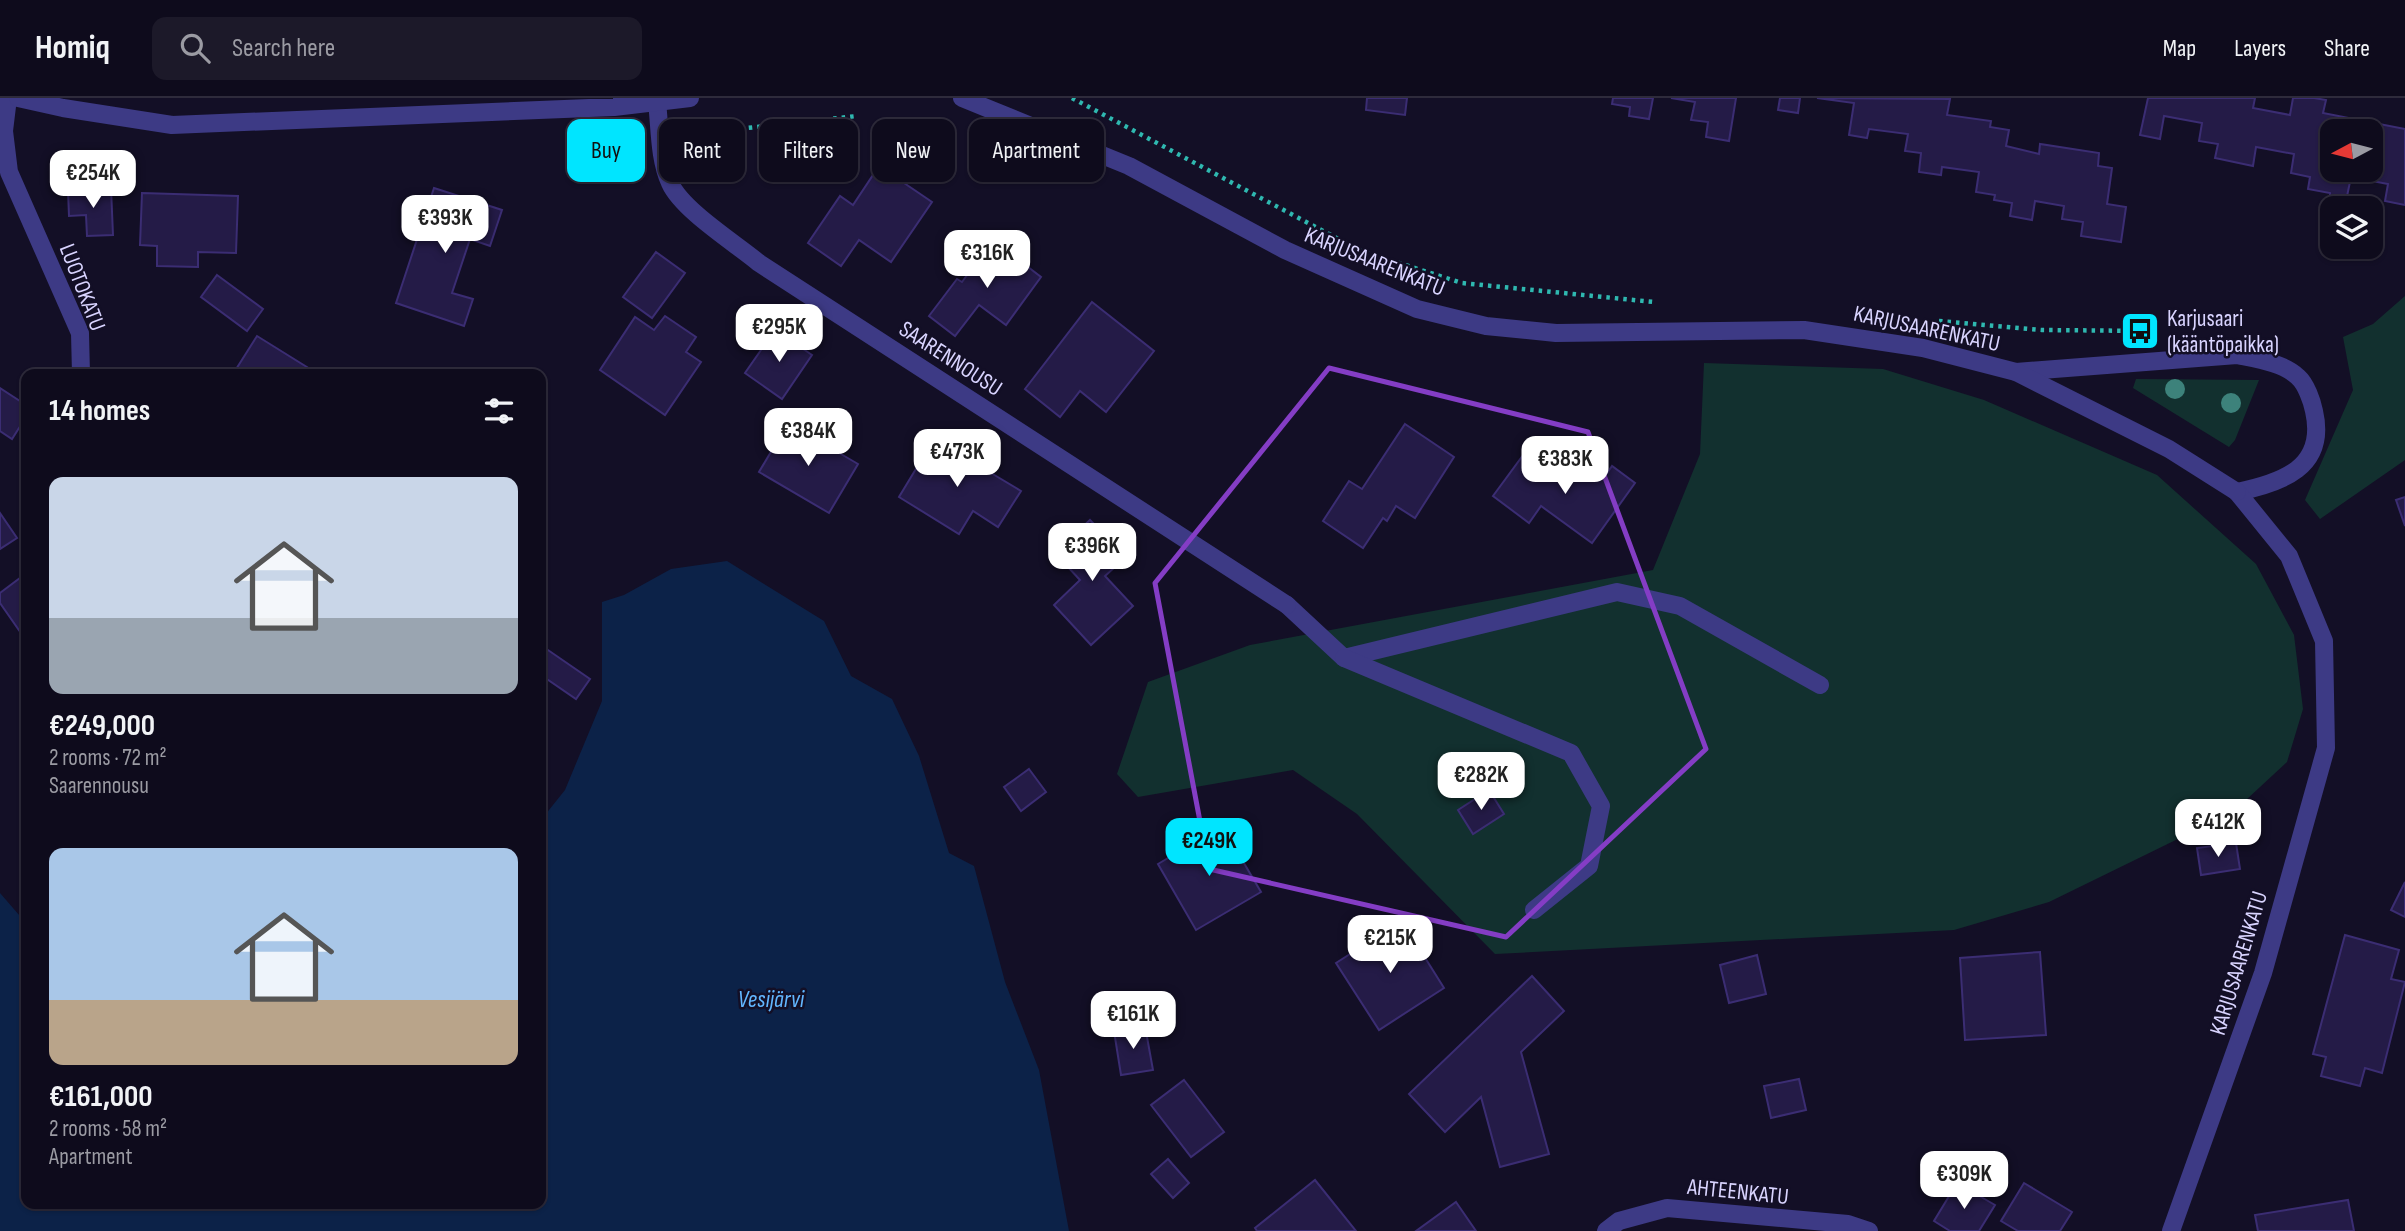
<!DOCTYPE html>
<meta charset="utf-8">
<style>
body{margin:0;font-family:"Sofia Sans Condensed",sans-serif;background:#1c1929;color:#f1f3f6;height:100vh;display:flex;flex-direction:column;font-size:26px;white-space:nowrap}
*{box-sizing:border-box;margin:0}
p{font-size:23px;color:#9b9ba3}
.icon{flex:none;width:38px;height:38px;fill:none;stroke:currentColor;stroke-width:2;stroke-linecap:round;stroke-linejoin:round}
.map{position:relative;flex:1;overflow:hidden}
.panel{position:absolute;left:21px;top:271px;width:525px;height:840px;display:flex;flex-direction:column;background:#0e0b1c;border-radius:14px;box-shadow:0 2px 5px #0004,0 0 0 2px #2e2b3b}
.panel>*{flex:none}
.hud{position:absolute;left:567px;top:21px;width:665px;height:63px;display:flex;gap:14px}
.needle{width:46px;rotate:263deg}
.controls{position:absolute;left:2320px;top:21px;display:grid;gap:14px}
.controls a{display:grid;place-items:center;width:63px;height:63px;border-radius:14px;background:#0e0b1c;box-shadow:0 2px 5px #0004,0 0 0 2px #2e2b3b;font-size:35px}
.price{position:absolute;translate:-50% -60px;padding:0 16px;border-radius:14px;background:#fff;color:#222;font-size:23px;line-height:46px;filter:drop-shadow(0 2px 4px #0008)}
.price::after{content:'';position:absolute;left:50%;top:42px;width:21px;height:16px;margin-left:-10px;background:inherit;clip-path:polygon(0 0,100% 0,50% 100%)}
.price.selected{background:#00e5ff;color:#111}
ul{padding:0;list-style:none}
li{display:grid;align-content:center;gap:14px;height:371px;padding:0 28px}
li span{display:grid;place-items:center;height:217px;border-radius:14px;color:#555}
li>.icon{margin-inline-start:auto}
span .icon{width:126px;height:126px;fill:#fffc;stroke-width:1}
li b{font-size:30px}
h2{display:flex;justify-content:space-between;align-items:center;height:84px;padding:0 28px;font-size:30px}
.chip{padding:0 24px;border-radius:14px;background:#0e0b1c;box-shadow:0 2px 5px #0004,0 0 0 2px #2e2b3b;font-size:24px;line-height:63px}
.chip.selected{background:#00e5ff;color:#111}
header{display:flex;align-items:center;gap:42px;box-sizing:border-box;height:98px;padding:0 35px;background:#0e0b1c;border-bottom:2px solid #2e2b3b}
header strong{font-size:33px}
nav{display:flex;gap:38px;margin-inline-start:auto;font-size:24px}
.search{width:490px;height:63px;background:#1c1929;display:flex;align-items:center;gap:18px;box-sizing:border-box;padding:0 24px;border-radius:14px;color:#9b9ba3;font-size:26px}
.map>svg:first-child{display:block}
</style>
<header>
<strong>Homiq</strong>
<div class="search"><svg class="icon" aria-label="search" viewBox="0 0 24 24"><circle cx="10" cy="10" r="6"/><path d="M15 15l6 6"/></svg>Search here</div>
<nav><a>Map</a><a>Layers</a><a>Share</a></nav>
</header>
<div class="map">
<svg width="2405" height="1133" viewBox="0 0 2405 1133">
<rect width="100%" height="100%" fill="#130f26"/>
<g fill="#12302f">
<path d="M 2405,198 L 2405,362 L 2320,421 L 2305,402 L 2353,292 L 2343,239 L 2373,226 Z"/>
<path d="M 1704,265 L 1883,271 L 1984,302 L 2157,377 L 2256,466 L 2294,537 L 2303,611 L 2287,664 L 2233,714 L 2049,804 L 1954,832 L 1495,856 L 1357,716 L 1293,672 L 1138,699 L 1117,676 L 1148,584 L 1250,547 L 1653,472 L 1700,356 Z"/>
<path d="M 2136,281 L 2259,282 L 2235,342 L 2229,349 L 2133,290 Z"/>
</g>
<path fill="#0c2248" d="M 727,463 L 824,523 L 851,578 L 892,601 L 919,658 L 949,755 L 974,768 L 1005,884 L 1039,972 L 1069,1133 L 0,1133 L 0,795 L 26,825 L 26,1106 L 541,1106 L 541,722 L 565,692 L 602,603 L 602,504 L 624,497 L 671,471 Z"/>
<g fill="#241b47" stroke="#3b2d73" stroke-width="2" fill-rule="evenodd">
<path d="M 1367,0 L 1407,0 L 1405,17 L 1366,12 Z"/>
<path d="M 1613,0 L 1653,0 L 1649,21 L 1629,18 L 1630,9 L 1612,6 Z"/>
<path d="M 1671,0 L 1736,0 L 1729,43 L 1706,39 L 1708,24 L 1691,22 L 1695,4 Z"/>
<path d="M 1780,0 L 1800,0 L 1798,15 L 1778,12 Z"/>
<path d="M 1817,0 L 1950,1 L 1947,17 L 1991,23 L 1990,29 L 2009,32 L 2006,48 L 2039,56 L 2040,46 L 2099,55 L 2098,68 L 2112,70 L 2107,106 L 2126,109 L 2121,144 L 2081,138 L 2083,124 L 2062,121 L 2064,108 L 2035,103 L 2032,122 L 2010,118 L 2012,105 L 1994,102 L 1995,97 L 1976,94 L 1979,74 L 1942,69 L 1941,77 L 1919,74 L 1921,55 L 1905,53 L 1908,36 L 1869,31 L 1867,40 L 1849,37 L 1854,5 Z"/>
<path d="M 2148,0 L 2255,0 L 2253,10 L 2290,17 L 2293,0 L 2314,0 L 2326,2 L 2323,15 L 2405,31 L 2405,107 L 2385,103 L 2388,86 L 2351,79 L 2346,103 L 2330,100 L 2330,95 L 2308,91 L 2310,79 L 2291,75 L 2294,56 L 2256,49 L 2253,68 L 2215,60 L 2218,46 L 2199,43 L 2202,25 L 2164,18 L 2160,41 L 2140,37 ZM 2333,33 L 2371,33 L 2371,72 L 2333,72 Z"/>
<path d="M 879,68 L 932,104 L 891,164 L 859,142 L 841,168 L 808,145 L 840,98 L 853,107 Z"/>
<path d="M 111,90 L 113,137 L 87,138 L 86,117 L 69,118 L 68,93 Z"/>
<path d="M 434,90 L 502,112 L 490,148 L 470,141 L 452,195 L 473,201 L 464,228 L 396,205 Z"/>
<path d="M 142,95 L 238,98 L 236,155 L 198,154 L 198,169 L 157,168 L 157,148 L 140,147 Z"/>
<path d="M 993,142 L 1041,179 L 1006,227 L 979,207 L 955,238 L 929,218 L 957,181 L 962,184 Z"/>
<path d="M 656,154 L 685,175 L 652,220 L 623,199 Z"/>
<path d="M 217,177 L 263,211 L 247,233 L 201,199 Z"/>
<path d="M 1092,204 L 1154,253 L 1106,314 L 1080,293 L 1060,319 L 1025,291 Z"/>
<path d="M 665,218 L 696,239 L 686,254 L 701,264 L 665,317 L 600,272 L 635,219 L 654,232 Z"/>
<path d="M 775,232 L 812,257 L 782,301 L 745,275 Z"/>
<path d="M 257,238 L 318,276 L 233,276 Z"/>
<path d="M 0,290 L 26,307 L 26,319 L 12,341 L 0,333 Z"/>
<path d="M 788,325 L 858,366 L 829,415 L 759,374 Z"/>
<path d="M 1405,326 L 1454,359 L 1415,420 L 1396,408 L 1387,423 L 1383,420 L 1363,450 L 1323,423 L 1349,383 L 1362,391 Z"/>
<path d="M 934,341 L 1021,393 L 998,429 L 973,413 L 959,436 L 899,399 Z"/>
<path d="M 1524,356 L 1567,387 L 1582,366 L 1603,381 L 1612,368 L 1635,385 L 1592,445 L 1541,408 L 1529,425 L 1493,398 Z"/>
<path d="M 2405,399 L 2405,428 L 2396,402 Z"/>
<path d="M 0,415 L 17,440 L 0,451 Z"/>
<path d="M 1090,422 L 1126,459 L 1105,478 L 1133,508 L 1091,547 L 1054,507 L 1080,482 L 1055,455 Z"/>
<path d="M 24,477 L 26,535 L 23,538 L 0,505 L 0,495 Z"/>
<path d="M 545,550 L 590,581 L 576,601 L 541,577 L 541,557 Z"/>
<path d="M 1029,671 L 1046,694 L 1021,713 L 1004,689 Z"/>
<path d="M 1489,692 L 1504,716 L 1473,736 L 1458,712 Z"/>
<path d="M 1222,728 L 1261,794 L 1196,832 L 1158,766 Z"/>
<path d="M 2236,745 L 2240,771 L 2201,777 L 2197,750 Z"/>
<path d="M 2405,784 L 2405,819 L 2391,812 Z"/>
<path d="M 1402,823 L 1444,890 L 1379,932 L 1336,865 Z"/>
<path d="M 2345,837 L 2399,852 L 2391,881 L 2405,884 L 2382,975 L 2365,970 L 2360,988 L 2321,978 L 2326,959 L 2313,956 Z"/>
<path d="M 2040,854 L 2046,937 L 1965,942 L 1960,860 Z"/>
<path d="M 1757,857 L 1766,896 L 1729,905 L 1720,867 Z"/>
<path d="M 1532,878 L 1564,913 L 1521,954 L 1549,1056 L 1500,1069 L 1481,999 L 1445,1034 L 1409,996 Z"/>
<path d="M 1145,928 L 1153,972 L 1121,977 L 1114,933 Z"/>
<path d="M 1799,981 L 1806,1012 L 1771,1020 L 1764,988 Z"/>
<path d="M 1184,982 L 1224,1034 L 1191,1059 L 1151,1007 Z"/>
<path d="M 1168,1061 L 1189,1085 L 1173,1100 L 1151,1076 Z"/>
<path d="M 1315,1082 L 1356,1133 L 1257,1133 L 1255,1130 Z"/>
<path d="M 1957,1085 L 1995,1107 L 1979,1133 L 1950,1133 L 1934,1123 Z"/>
<path d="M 2024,1085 L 2072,1114 L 2060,1133 L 2018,1133 L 2001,1123 Z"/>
<path d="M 2348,1102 L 2354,1133 L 2258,1133 L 2255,1117 Z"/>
<path d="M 1456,1104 L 1476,1133 L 1416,1133 Z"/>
</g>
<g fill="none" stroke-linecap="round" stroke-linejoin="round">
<g stroke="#2fb8b0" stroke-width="4.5" stroke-dasharray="3.5 5" stroke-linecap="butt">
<path d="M 1072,0 L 1361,153 L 1462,185 L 1654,204"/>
<path d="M 692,62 L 701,35 L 857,18"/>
<path d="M 1939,223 L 2042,232 L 2154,233"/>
</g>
<g stroke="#3d3a85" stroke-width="18">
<path d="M 2016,274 L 2237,257 C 2256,261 2284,265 2298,279 C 2306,286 2312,303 2314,313 C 2327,370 2281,385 2237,394"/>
<path d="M 1287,507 L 1344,560 L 1617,494 L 1680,508 L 1820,587"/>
<path d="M 1344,560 L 1571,655 L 1601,708 L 1589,768 L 1534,812"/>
</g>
<g stroke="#3d3a85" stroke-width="18">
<path d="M 8,0 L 4,33 L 9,74 L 80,235 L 81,276"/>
<path d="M 657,4 C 660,30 659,61 670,85 C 682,112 735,145 759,165 L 1287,507"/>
<path d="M 1606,1133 L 1619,1123 L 1667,1110 L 1848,1126 L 1869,1133"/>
<path d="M 2171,1133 L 2263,875 L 2326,650 L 2324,543 L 2289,458 L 2237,394"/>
</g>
<g stroke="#3d3a85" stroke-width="18">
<path d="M 18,0 L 63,10 L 172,27 L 614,9 L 690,0"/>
<path d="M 962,0 L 1129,68 L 1285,152 L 1417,211 L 1486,228 L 1556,235 L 1804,232 L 1923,250 L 2016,274 L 2169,351 L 2237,394"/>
</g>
</g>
<g fill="#3d827b">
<circle cx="2175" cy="291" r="10"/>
<circle cx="2231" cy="305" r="10"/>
</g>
<path fill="none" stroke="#843dc5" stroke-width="5" stroke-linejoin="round" d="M 1329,270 L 1588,334 L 1706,651 L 1506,839 L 1209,771 L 1155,485 Z"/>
<defs>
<g id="bus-square" transform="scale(2.0125)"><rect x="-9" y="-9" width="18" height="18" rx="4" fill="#00e5ff" stroke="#130f26"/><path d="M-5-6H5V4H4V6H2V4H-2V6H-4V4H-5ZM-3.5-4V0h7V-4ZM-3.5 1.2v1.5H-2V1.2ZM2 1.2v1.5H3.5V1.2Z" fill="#111"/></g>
</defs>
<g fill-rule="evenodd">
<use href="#bus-square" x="2140" y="233"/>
</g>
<g text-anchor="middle" stroke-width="5" stroke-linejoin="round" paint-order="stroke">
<g font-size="23" fill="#d9d4ff" stroke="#130f26">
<text transform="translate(1375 163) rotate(22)" y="8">KARJUSAARENKATU</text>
<text transform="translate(83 189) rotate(69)" y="8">LUOTOKATU</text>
<text transform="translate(1927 230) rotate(12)" y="8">KARJUSAARENKATU</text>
<text transform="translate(951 260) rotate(33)" y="8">SAARENNOUSU</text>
<text transform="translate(2238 865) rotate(-73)" y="8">KARJUSAARENKATU</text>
<text transform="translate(1738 1093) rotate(6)" y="8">AHTEENKATU</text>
</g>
<g font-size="23" fill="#d9d4ff" stroke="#130f26" text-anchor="start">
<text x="2167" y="228">Karjusaari<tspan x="2167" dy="26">(kääntöpaikka)</tspan></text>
</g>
<g font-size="24" font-style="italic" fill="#62b6ff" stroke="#130f26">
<text x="771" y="909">Vesijärvi</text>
</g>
</g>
</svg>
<div class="controls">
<a><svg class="needle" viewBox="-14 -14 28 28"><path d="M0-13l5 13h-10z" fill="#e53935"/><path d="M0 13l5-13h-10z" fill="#9b9ba3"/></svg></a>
<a><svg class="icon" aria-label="layers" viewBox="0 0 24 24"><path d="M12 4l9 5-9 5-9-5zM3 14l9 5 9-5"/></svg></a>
</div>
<b class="price" style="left:93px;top:112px">€254K</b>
<b class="price" style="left:445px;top:157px">€393K</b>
<b class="price" style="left:987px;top:192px">€316K</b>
<b class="price" style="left:779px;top:266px">€295K</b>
<b class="price" style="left:808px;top:370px">€384K</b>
<b class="price" style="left:957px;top:391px">€473K</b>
<b class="price" style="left:1565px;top:398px">€383K</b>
<b class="price" style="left:1092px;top:485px">€396K</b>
<b class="price" style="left:1481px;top:714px">€282K</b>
<b class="price" style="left:2218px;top:761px">€412K</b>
<b class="price selected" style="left:1209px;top:780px">€249K</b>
<b class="price" style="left:1390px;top:877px">€215K</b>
<b class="price" style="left:1133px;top:953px">€161K</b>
<b class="price" style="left:1964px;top:1113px">€309K</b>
<div class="hud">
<a class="chip selected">Buy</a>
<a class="chip">Rent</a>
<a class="chip">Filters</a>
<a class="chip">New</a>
<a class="chip">Apartment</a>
</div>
<section class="panel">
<h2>14 homes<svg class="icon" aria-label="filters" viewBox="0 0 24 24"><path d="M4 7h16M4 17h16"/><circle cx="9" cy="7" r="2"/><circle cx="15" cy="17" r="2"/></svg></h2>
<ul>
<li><span style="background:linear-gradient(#c9d6e8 65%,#9aa5b1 0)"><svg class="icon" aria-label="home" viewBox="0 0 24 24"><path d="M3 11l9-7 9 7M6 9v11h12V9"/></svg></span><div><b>€249,000</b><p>2 rooms · 72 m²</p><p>Saarennousu</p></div></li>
<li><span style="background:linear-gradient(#a9c7e8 70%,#b9a48a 0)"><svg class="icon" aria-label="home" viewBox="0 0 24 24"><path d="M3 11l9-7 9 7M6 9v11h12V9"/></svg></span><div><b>€161,000</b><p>2 rooms · 58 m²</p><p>Apartment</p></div></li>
</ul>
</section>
</div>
